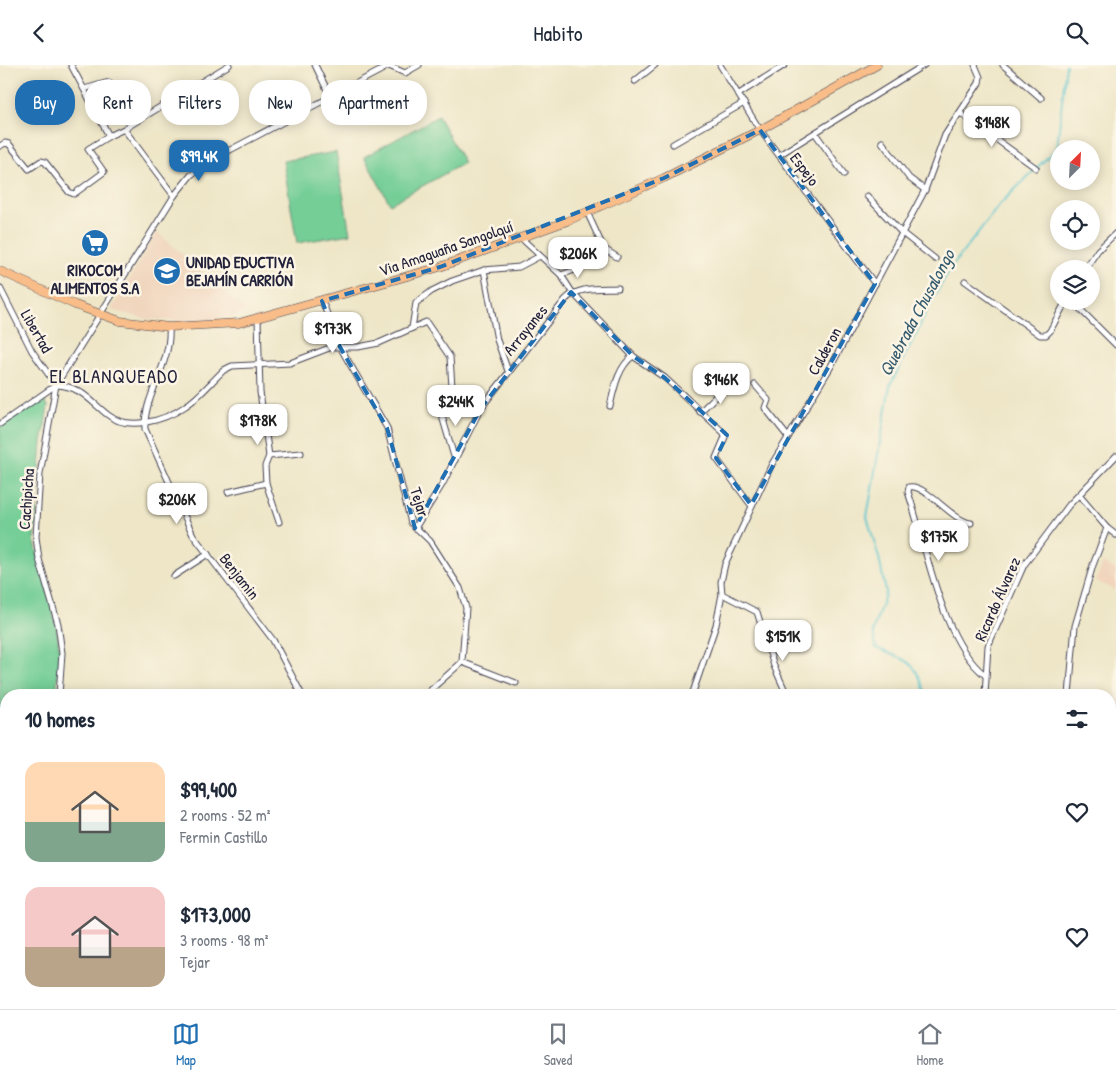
<!DOCTYPE html>
<meta charset="utf-8">
<style>
body{margin:0;font-family:"Patrick Hand",sans-serif;background:#f2f2f3;color:#1f2937;height:100vh;display:flex;flex-direction:column;font-size:19px;white-space:nowrap}
*{box-sizing:border-box;margin:0}
p{font-size:16px;color:#747a83}
.icon{flex:none;width:28px;height:28px;fill:none;stroke:currentColor;stroke-width:2;stroke-linecap:round;stroke-linejoin:round}
.map{position:relative;flex:1;overflow:hidden}
.sheet{position:absolute;left:0px;top:624px;width:1116px;height:321px;display:flex;flex-direction:column;background:#fff;border-radius:20px 20px 0 0;box-shadow:0 2px 12px #0003}
.sheet>*{flex:none}
.banner{position:absolute;left:15px;top:15px;width:500px;height:45px;display:flex;gap:10px}
.needle{width:32px;rotate:24deg}
.fabs{position:absolute;left:1050px;top:75px;display:grid;gap:10px}
.fabs a{display:grid;place-items:center;width:50px;height:50px;border-radius:50%;background:#fff;box-shadow:0 2px 12px #0003;font-size:25px}
.price{position:absolute;translate:-50% -42px;padding:0 11px;border-radius:10px;background:#fff;color:#222;font-size:16px;line-height:32px;filter:drop-shadow(0 1px 2px #0008)}
.price::after{content:'';position:absolute;left:50%;top:30px;width:15px;height:11px;margin-left:-8px;background:inherit;clip-path:polygon(0 0,100% 0,50% 100%)}
.price.on{background:#1f6fb2;color:#fff}
ul{padding:0;list-style:none}
li{display:flex;align-items:center;gap:15px;height:125px;padding:0 25px}
li span{display:grid;place-items:center;flex:none;width:140px;height:100px;border-radius:15px;color:#555}
li>.icon{margin-inline-start:auto}
span .icon{width:60px;height:60px;fill:#fffc;stroke-width:1}
li b{font-size:21px}
h2{display:flex;justify-content:space-between;align-items:center;height:60px;padding:0 25px;font-size:21px}
.tag{padding:0 18px;border-radius:20px;background:#fff;box-shadow:0 2px 12px #0003;font-size:18px;line-height:45px}
.tag.on{background:#1f6fb2;color:#fff}
header{display:flex;justify-content:space-between;align-items:center;height:65px;padding:0 25px;background:#fff;font-size:22px;font-weight:600}
.tabs{display:flex;justify-content:space-around;align-items:center;height:70px;border-top:1px solid #e0e1e3;background:#fff;font-size:14px;color:#747a83}
.tabs a{display:grid;justify-items:center;gap:2px}
.tabs .on{color:#1f6fb2}
.map>svg:first-child{display:block}
</style>
<header><svg class="icon" aria-label="back" viewBox="0 0 24 24"><path d="M15 5l-7 7 7 7"/></svg>Habito<svg class="icon" aria-label="search" viewBox="0 0 24 24"><circle cx="10" cy="10" r="6"/><path d="M15 15l6 6"/></svg></header>
<div class="map">
<svg width="1116" height="944" viewBox="0 0 1116 944">
<rect width="100%" height="100%" fill="#fcf5e5"/>
<filter id="ink" filterUnits="userSpaceOnUse"><feTurbulence type="fractalNoise" baseFrequency=".02" numOctaves="2"/><feDisplacementMap in="SourceGraphic" scale="10" xChannelSelector="R" yChannelSelector="G"/><feConvolveMatrix kernelMatrix="1 2 1 2 8 2 1 2 1" color-interpolation-filters="sRGB"/></filter>
<filter id="wash" filterUnits="userSpaceOnUse"><feTurbulence type="fractalNoise" baseFrequency=".0096" numOctaves="4" result="noise"/><feDisplacementMap in="SourceGraphic" scale="20" xChannelSelector="R" yChannelSelector="G"/><feGaussianBlur stdDeviation="1.12" result="paint"/><feColorMatrix in="noise" values="0 0 0 0 0 0 0 0 0 0 0 0 0 0 0 0 0 1.4 0 .05"/><feComposite in="paint" operator="in"/></filter>
<g filter="url(#wash)">
<rect width="100%" height="100%" fill="#eee6c7"/>
<g fill="#f1d5bd">
<path d="M 157,167 L 247,247 L 229,252 L 194,257 L 146,254 L 111,245 Z"/>
<path d="M 1103,498 L 1116,505 L 1116,525 L 1096,516 Z"/>
</g>
<g fill="#74ce96" stroke="#4b7868">
<path d="M 438,51 L 464,98 L 390,139 L 364,92 Z"/>
<path d="M 336,87 L 350,169 L 297,178 L 283,96 Z"/>
<path d="M 43,333 L 48,341 L 42,378 L 34,474 L 56,560 L 60,588 L 56,630 L 6,630 L 6,791 L 0,823 L 0,362 Z"/>
<path d="M 0,874 L 6,917 L 5,943 L 0,944 Z"/>
</g>
<g fill="none" stroke-linecap="round" stroke-linejoin="round">
<g stroke="#57c4cd" stroke-width="2">
<path d="M 926,630 C 916,595 908,596 876,583 L 873,565 L 886,527 L 879,493 L 867,452 L 890,321 L 935,230 L 950,204 L 1000,139 L 1057,83 L 1066,0"/>
<path d="M 801,944 L 805,939"/>
</g>
</g>
</g>
<g filter="url(#ink)">
<g fill="none" stroke-linecap="round" stroke-linejoin="round">
<g stroke="#413f50" stroke-width="7">
<g id="minor">
<path d="M 71,0 L 109,71 L 124,64 L 174,131"/>
<path d="M 315,0 L 330,31"/>
<path d="M 720,0 L 760,65 L 875,219"/>
<path d="M 1003,0 L 1041,33"/>
<path d="M 405,8 L 419,0"/>
<path d="M 635,16 L 655,0"/>
<path d="M 84,24 L 109,17"/>
<path d="M 739,29 L 785,0"/>
<path d="M 960,48 L 1036,103"/>
<path d="M 124,64 L 229,0"/>
<path d="M 815,68 L 844,109"/>
<path d="M 882,77 L 909,113 L 925,125"/>
<path d="M 673,79 L 744,38"/>
<path d="M 0,81 L 5,78 L 9,79 L 29,104 L 41,96 L 45,97 L 69,127 L 74,129 L 104,107 L 88,84 L 109,71"/>
<path d="M 779,90 L 924,0"/>
<path d="M 867,131 L 901,167 L 935,194"/>
<path d="M 587,147 L 604,184 L 617,192"/>
<path d="M 521,173 L 561,210 L 572,227 L 633,291 L 665,313 L 724,368 L 725,372 L 716,393 L 751,440"/>
<path d="M 1085,204 L 1098,185 L 1116,168"/>
<path d="M 484,205 L 497,275 L 508,306"/>
<path d="M 561,210 L 588,200"/>
<path d="M 965,216 L 1040,270 L 1046,270 L 1050,266 L 1066,236"/>
<path d="M 0,223 L 32,286 L 56,320"/>
<path d="M 322,236 L 340,282 L 387,363 L 411,458 L 430,476 L 460,523 L 466,543 L 462,597 L 425,630"/>
<path d="M 1072,236 L 1116,280"/>
<path d="M 258,253 L 260,327 L 269,391 L 265,401 L 266,418 L 279,457"/>
<path d="M 169,262 C 172,299 143,331 145,364 L 193,470 L 273,575 L 302,630"/>
<path d="M 412,263 L 416,238 L 432,226 L 452,216 L 484,205 L 519,202 L 540,191"/>
<path d="M 755,320 L 768,335 L 765,343 L 788,372"/>
<path d="M 437,334 L 455,395"/>
<path d="M 610,341 C 614,324 618,302 633,291"/>
<path d="M 700,347 L 722,325 L 732,319"/>
<path d="M 0,359 L 56,320 C 81,321 90,336 108,350 C 128,366 164,356 184,342 C 199,333 211,317 224,305 L 232,301 L 290,298 L 332,282 L 358,282 L 379,278 L 426,257 L 450,292 L 452,322 L 464,333 L 481,343"/>
<path d="M 269,391 L 301,388"/>
<path d="M 228,427 L 266,418"/>
<path d="M 1079,430 L 1107,463 L 1116,470"/>
<path d="M 971,458 C 952,456 925,418 909,422 L 908,427 C 926,479 941,576 985,610"/>
<path d="M 415,463 L 442,420 L 481,343 L 565,235 C 578,221 600,224 618,223"/>
<path d="M 174,511 L 208,489"/>
<path d="M 462,597 L 516,618"/>
<path d="M 59,630 L 62,588 L 58,559 L 39,494 L 36,472 L 40,409 L 56,320 L 174,131 L 191,110 L 215,93 L 389,1 L 405,8"/>
<path d="M 692,630 L 716,560 L 722,529"/>
<path d="M 787,630 L 774,601 L 757,547 L 722,529 L 721,517 L 725,499 L 772,399 L 830,303 L 925,125 L 945,70 L 979,18 L 980,12 L 975,0"/>
<path d="M 985,630 L 988,581 L 1024,500 L 1069,440 L 1116,391"/>
<path d="M 1069,630 L 1075,561 L 1093,500 L 1107,463"/>
<path d="M 6,815 L 4,845 L 6,898"/>
<path d="M 1110,847 L 1116,841"/>
<path d="M 867,941 L 876,944"/>
<path d="M 6,944 L 7,939"/>
<path d="M 518,944 L 522,939"/>
<path d="M 684,944 L 688,939"/>
<path d="M 953,944 L 957,939"/>
<path d="M 1064,944 L 1067,939"/>
</g>
</g>
<g stroke="#413f50" stroke-width="9">
<path id="highway" d="M 0,206 L 75,240 L 120,256 L 169,262 L 239,258 L 440,202 L 567,156 L 664,113 L 760,65 L 877,0"/>
</g>
<use href="#minor" stroke="#fff" stroke-width="5"/>
<use href="#highway" stroke="#f8bd89" stroke-width="8"/>
</g>
</g>
<path fill="none" stroke="#1f6fb2" stroke-width="4" stroke-dasharray="10 6" stroke-linejoin="round" d="M 760,65 L 875,219 L 751,440 L 716,393 L 727,370 L 665,313 L 633,291 L 571,227 L 481,343 L 415,463 L 387,363 L 340,282 L 322,236 L 440,202 L 664,113 Z"/>
<defs>
<g id="supermarket-disc" transform="scale(1.4375)"><circle r="9.5" fill="#1f6fb2" stroke="#fcf5e5"/><path d="M-6-5.5h2.5l.6 2H6L4.5 2H-2.5L-4.4-4H-6ZM-1.5 3.2a1.3 1.3 0 1 0 .1 0ZM3 3.2a1.3 1.3 0 1 0 .1 0Z" fill="#fff"/></g>
<g id="school-disc" transform="scale(1.4375)"><circle r="9.5" fill="#1f6fb2" stroke="#fcf5e5"/><path d="M0-5L7-2L0 1L-7-2ZM-4 1L0 2.5L4 1V4Q0 6-4 4Z" fill="#fff"/></g>
</defs>
<g fill-rule="evenodd">
<use href="#supermarket-disc" x="95" y="178"/>
<use href="#school-disc" x="167" y="206"/>
</g>
<g text-anchor="middle" stroke-width="5" stroke-linejoin="round" paint-order="stroke">
<g font-size="16" fill="#22223b" stroke="#fcf5e5">
<text transform="translate(805 104) rotate(53)" y="6">Espejo</text>
<text transform="translate(446 183) rotate(-19)" y="6">Via Amaguaña Sangolquí</text>
<text transform="translate(525 265) rotate(-51)" y="6">Arrayanes</text>
<text transform="translate(37 266) rotate(60)" y="6">Libertad</text>
<text transform="translate(824 286) rotate(-61)" y="6">Calderon</text>
<text transform="translate(26 434) rotate(-86)" y="6">Cachipicha</text>
<text transform="translate(420 437) rotate(72)" y="6">Tejar</text>
<text transform="translate(240 511) rotate(52)" y="6">Benjamin</text>
<text transform="translate(997 534) rotate(-66)" y="6">Ricardo Álvarez</text>
</g>
<g font-size="16" font-weight="bold" fill="#22223b" stroke="#fcf5e5" text-anchor="start">
<text x="186" y="203">UNIDAD EDUCTIVA<tspan x="186" dy="18">BEJAMÍN CARRIÓN</tspan></text>
<text x="95" y="211" text-anchor="middle">RIKOCOM<tspan x="95" dy="18">ALIMENTOS S.A</tspan></text>
</g>
<g font-size="18" font-style="italic" fill="#355b6e" stroke="#fcf5e5">
<text transform="translate(917 248) rotate(-62)" y="6">Quebrada Chusalongo</text>
</g>
<g font-size="19" letter-spacing="1" fill="#22223b" stroke="#fcf5e5">
<text x="114" y="318">EL BLANQUEADO</text>
</g>
</g>
</svg>
<div class="fabs">
<a><svg class="needle" viewBox="-14 -14 28 28"><path d="M0-13l5 13h-10z" fill="#e53935"/><path d="M0 13l5-13h-10z" fill="#747a83"/></svg></a>
<a><svg class="icon" aria-label="locate" viewBox="0 0 24 24"><circle cx="12" cy="12" r="6"/><path d="M12 2v4M12 18v4M2 12h4M18 12h4"/></svg></a>
<a><svg class="icon" aria-label="layers" viewBox="0 0 24 24"><path d="M12 4l9 5-9 5-9-5zM3 14l9 5 9-5"/></svg></a>
</div>
<b class="price" style="left:992px;top:83px">$148K</b>
<b class="price on" style="left:199px;top:117px">$99.4K</b>
<b class="price" style="left:578px;top:214px">$206K</b>
<b class="price" style="left:333px;top:289px">$173K</b>
<b class="price" style="left:721px;top:340px">$146K</b>
<b class="price" style="left:456px;top:362px">$244K</b>
<b class="price" style="left:258px;top:381px">$178K</b>
<b class="price" style="left:177px;top:460px">$206K</b>
<b class="price" style="left:939px;top:497px">$175K</b>
<b class="price" style="left:783px;top:597px">$151K</b>
<div class="banner">
<a class="tag on">Buy</a>
<a class="tag">Rent</a>
<a class="tag">Filters</a>
<a class="tag">New</a>
<a class="tag">Apartment</a>
</div>
<section class="sheet">
<h2>10 homes<svg class="icon" aria-label="filters" viewBox="0 0 24 24"><path d="M4 7h16M4 17h16"/><circle cx="9" cy="7" r="2"/><circle cx="15" cy="17" r="2"/></svg></h2>
<ul>
<li><span style="background:linear-gradient(#ffd9b3 60%,#7fa58c 0)"><svg class="icon" aria-label="home" viewBox="0 0 24 24"><path d="M3 11l9-7 9 7M6 9v11h12V9"/></svg></span><div><b>$99,400</b><p>2 rooms · 52 m²</p><p>Fermin Castillo</p></div><svg class="icon" aria-label="heart" viewBox="0 0 24 24"><path d="M12 20l-8-8c-3-5 5-10 8-4 3-6 11-1 8 4z"/></svg></li>
<li><span style="background:linear-gradient(#f6c9c9 60%,#b9a48a 0)"><svg class="icon" aria-label="home" viewBox="0 0 24 24"><path d="M3 11l9-7 9 7M6 9v11h12V9"/></svg></span><div><b>$173,000</b><p>3 rooms · 98 m²</p><p>Tejar</p></div><svg class="icon" aria-label="heart" viewBox="0 0 24 24"><path d="M12 20l-8-8c-3-5 5-10 8-4 3-6 11-1 8 4z"/></svg></li>
</ul>
</section>
</div>
<nav class="tabs">
<a class="on"><svg class="icon" aria-label="map" viewBox="0 0 24 24"><path d="M3 6l6-2 6 2 6-2v14l-6 2-6-2-6 2zM9 4v14M15 6v14"/></svg>Map</a>
<a><svg class="icon" aria-label="saved" viewBox="0 0 24 24"><path d="M7 4h10v16l-5-4-5 4z"/></svg>Saved</a>
<a><svg class="icon" aria-label="home" viewBox="0 0 24 24"><path d="M3 11l9-7 9 7M6 9v11h12V9"/></svg>Home</a>
</nav>
